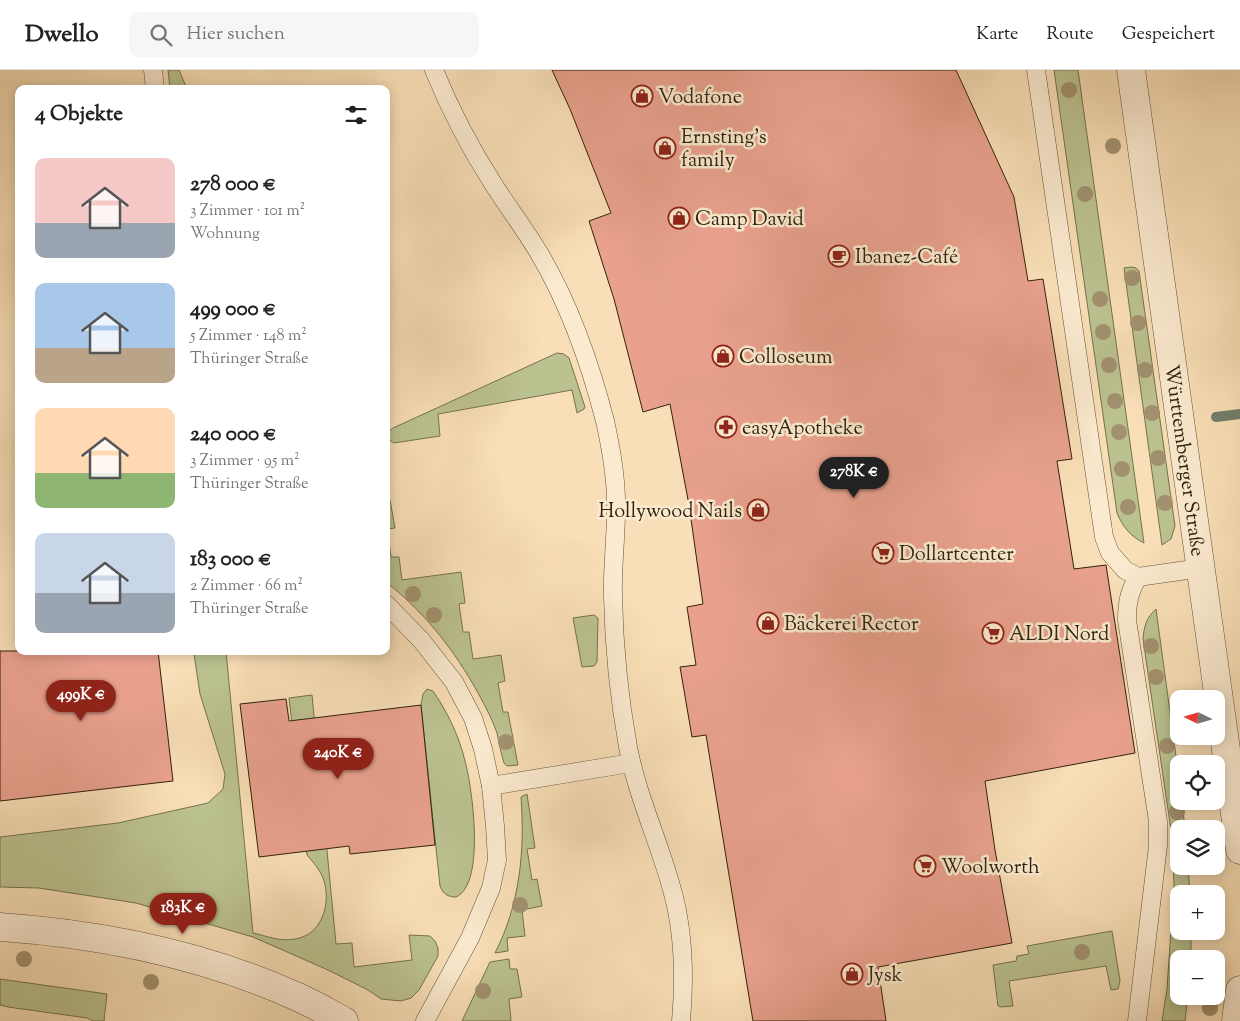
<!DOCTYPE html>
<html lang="de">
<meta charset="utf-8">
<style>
body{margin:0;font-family:"Sorts Mill Goudy",serif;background:#f6f6f6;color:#222;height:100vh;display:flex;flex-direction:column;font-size:19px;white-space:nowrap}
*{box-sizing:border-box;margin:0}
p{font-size:16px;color:#767676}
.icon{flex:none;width:28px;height:28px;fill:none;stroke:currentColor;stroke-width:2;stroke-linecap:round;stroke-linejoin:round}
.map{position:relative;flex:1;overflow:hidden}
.sheet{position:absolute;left:15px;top:15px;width:375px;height:570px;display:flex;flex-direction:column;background:#fff;border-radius:10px;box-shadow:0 2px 12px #0003}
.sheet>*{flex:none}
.needle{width:32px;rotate:275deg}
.buttons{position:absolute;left:1170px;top:620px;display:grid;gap:10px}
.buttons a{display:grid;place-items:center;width:55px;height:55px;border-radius:10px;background:#fff;box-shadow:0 2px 12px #0003;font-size:25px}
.price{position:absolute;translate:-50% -42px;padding:0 11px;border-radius:18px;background:#8f2418;color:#fff;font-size:16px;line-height:32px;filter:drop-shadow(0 1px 2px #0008)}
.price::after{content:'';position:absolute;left:50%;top:30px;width:15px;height:11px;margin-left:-8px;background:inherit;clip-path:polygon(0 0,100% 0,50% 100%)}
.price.selected{background:#222;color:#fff}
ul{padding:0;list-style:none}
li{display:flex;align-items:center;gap:15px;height:125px;padding:0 20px}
li span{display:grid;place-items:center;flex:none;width:140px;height:100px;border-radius:10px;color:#555}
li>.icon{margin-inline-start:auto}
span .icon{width:60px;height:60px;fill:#fffc;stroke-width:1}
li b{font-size:21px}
h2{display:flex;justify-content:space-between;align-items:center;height:60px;padding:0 20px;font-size:21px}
header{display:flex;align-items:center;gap:30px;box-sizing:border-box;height:70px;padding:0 25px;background:#fff;border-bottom:1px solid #e0e0e0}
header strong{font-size:24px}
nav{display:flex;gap:28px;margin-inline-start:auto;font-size:18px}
.search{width:350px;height:45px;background:#f6f6f6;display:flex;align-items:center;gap:12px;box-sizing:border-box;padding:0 18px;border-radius:10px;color:#767676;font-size:19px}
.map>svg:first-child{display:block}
</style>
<header>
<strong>Dwello</strong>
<div class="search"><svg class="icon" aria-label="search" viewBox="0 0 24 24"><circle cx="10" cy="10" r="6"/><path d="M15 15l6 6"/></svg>Hier suchen</div>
<nav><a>Karte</a><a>Route</a><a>Gespeichert</a></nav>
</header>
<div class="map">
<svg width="1240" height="951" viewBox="0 0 1240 951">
<rect width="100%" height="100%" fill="#f9dfb7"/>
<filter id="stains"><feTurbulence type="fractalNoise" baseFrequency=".004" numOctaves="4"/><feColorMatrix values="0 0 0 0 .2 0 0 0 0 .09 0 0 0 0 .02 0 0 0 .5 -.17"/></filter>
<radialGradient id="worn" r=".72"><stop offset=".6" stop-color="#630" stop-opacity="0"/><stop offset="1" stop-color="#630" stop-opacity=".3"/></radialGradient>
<g fill="#bbc290" stroke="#76724e">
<path d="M 168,0 L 179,0 L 187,19 L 170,19 Z"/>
<path d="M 1054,0 L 1078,0 L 1144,473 C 1130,466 1123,457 1117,443 Z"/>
<path d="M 1131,197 L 1136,198 L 1139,201 L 1175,456 L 1171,469 L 1162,475 L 1124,198 Z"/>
<path d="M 557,283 L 564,284 L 569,288 L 585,337 L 584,339 L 577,343 L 572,320 L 438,344 L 440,366 L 394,373 L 388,369 L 388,362 L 393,358 Z"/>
<path d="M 390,430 L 395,458 L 387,459 L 391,487 L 399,487 L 402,510 L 461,502 L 465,533 L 459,534 L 463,562 L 469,562 L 473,589 L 501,585 L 505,611 L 498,613 L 503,642 L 508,642 L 518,695 L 507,696 L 504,693 C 501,683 499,673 497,663 C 491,646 482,630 473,614 C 450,575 423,541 386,512 L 386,431 Z"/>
<path d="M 1156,539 L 1179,708 L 1179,731 L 1182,731 L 1185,759 L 1179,759 L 1179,796 L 1188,796 L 1190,824 L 1179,824 L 1179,861 L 1191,861 L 1191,889 L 1179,889 L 1179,926 L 1188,926 L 1185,951 L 1162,951 L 1167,919 L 1174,814 L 1172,767 L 1143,569 C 1144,557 1146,548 1156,539 Z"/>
<path d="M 594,545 L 598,548 L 597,592 L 594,596 L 582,597 L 573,548 Z"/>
<path d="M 197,581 L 226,581 L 253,863 C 267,866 280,872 295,869 C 322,865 331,834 324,811 C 321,801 314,793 307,785 L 289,628 L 312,625 L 336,874 L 352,873 L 354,897 L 412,890 L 409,865 L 430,866 L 435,871 L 438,878 L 438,886 L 419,920 L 411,928 L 401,931 L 381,929 L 368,920 L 328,900 L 253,867 L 136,833 L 39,818 L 0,817 L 0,767 L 118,753 L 208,733 L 223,719 L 225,704 L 200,624 L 194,584 Z"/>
<path d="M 427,619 L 433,621 C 447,641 459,666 465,691 C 472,716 486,814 456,827 C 448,827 443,824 440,816 L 421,635 L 423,624 Z"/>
<path d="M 527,724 L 535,778 L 527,779 L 532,810 L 537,809 L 542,836 L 522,840 L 525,866 L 507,868 L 508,881 L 495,883 C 520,834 525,781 521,727 Z"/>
<path d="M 1112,861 L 1120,911 L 1118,919 L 1111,920 L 1106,896 L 1009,911 L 1013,936 L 1002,937 L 998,936 L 993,895 L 1016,891 L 1017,886 L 1029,884 L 1027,876 Z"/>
<path d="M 509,889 L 510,899 L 517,899 L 522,927 L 509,929 L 511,951 L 462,951 L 490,892 Z"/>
<path d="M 0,909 L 107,924 L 104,951 L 93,951 L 87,948 L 8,937 L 0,935 Z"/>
</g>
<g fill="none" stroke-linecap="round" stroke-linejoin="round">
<path stroke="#727f6b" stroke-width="10" d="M 1216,347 L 1240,344"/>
</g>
<g fill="#e9a18d" stroke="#30220d">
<path d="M 552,0 L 956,0 L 1014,127 L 1028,211 L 1043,209 L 1072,389 L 1057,391 L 1074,499 L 1106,495 L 1135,683 L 985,711 L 995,780 L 1012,873 L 878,897 L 886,951 L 753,951 L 706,665 L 692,667 L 680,597 L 696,595 L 687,537 L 703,534 L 689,435 L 670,334 L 643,342 L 614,229 L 589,151 L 611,143 L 570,39 Z"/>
<path d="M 0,581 L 158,581 L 173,711 L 0,731 Z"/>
<path d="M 286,629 L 289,651 L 421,635 L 435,775 L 350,784 L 349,776 L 259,787 L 240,634 Z"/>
</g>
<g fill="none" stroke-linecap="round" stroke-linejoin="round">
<g stroke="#625138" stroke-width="19">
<g id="service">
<path d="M 153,0 L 155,19"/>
<path d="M 434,0 C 450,39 469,76 492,112 C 507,136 524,158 539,183 C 570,235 590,293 605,351 C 611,378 617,413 616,441 C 616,470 612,498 613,527 C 614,577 619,627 628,677 C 637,725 658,769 671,816 C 684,860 685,906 681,951"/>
<path d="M 1036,0 L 1104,467 L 1110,483 L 1125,500 L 1138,507 L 1201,498"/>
<path d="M 386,534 L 421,570 L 454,612 L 473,648 L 483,679 L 491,716 L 495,756 L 497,790 L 491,818 L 470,868 L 425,951"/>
<path d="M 491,716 L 631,693"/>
<path d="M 1137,951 L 1158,776 L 1158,751 L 1127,550 C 1127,533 1129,522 1138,507"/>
</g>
</g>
<g stroke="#625138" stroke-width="29">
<g id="minor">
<path id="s1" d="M 1131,0 L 1240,780"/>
<path d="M 1236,951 L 1240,920"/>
</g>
</g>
<g stroke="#625138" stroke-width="29">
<path id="tertiary" d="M 0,857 C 100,864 201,884 293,925 C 310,932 327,942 344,951"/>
</g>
<use href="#service" stroke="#fbead0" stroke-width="18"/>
<use href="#minor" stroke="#fbead0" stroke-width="28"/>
<use href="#tertiary" stroke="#fbead0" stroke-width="28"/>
</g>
<g fill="#a2916f">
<circle cx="1069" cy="20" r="8"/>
<circle cx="1113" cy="76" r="8"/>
<circle cx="1085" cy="124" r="8"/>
<circle cx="1132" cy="208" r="8"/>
<circle cx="1100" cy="229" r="8"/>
<circle cx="1138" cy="253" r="8"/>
<circle cx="1103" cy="262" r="8"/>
<circle cx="1109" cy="295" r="8"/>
<circle cx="1145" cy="300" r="8"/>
<circle cx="1115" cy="331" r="8"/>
<circle cx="1152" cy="343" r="8"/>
<circle cx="1119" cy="362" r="8"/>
<circle cx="1158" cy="388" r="8"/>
<circle cx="1122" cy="399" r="8"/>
<circle cx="1165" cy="433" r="8"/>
<circle cx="1128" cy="437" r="8"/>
<circle cx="413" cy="524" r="8"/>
<circle cx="434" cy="545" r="8"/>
<circle cx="1151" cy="576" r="8"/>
<circle cx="1156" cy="607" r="8"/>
<circle cx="506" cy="672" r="8"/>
<circle cx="1167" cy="676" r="8"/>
<circle cx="1177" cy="742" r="8"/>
<circle cx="520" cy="835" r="8"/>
<circle cx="1082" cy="882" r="8"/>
<circle cx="24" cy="889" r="8"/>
<circle cx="151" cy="912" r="8"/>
<circle cx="483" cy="921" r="8"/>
<circle cx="1210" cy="938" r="8"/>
</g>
<defs>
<g id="shop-ring" transform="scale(1.125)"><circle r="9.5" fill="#fbead0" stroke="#8f2418" stroke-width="1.5"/><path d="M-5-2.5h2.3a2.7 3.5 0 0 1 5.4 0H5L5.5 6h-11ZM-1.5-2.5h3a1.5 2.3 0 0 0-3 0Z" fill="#8f2418"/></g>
<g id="cafe-ring" transform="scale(1.125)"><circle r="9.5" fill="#fbead0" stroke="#8f2418" stroke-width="1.5"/><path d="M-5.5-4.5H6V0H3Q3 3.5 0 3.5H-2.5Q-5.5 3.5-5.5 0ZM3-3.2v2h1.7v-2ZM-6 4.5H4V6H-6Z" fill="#8f2418"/></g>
<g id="pharmacy-ring" transform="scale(1.125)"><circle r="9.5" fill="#fbead0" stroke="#8f2418" stroke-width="1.5"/><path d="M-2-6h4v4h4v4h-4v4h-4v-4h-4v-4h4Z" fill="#8f2418"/></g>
<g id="supermarket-ring" transform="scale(1.125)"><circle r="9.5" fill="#fbead0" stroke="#8f2418" stroke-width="1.5"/><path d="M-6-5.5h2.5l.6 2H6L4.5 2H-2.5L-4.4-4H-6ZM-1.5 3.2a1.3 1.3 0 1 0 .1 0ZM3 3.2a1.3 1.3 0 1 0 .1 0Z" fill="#8f2418"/></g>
</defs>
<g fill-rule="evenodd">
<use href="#shop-ring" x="642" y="26"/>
<use href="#shop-ring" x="665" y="78"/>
<use href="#shop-ring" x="679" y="148"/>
<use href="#cafe-ring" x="839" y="186"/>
<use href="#shop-ring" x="723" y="286"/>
<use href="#pharmacy-ring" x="726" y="357"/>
<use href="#shop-ring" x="758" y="440"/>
<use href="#supermarket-ring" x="883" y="483"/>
<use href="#shop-ring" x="768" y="553"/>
<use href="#supermarket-ring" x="993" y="563"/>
<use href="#supermarket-ring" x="925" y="796"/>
<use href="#shop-ring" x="852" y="904"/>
</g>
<g text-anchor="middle" stroke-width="5" stroke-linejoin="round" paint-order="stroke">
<g font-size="20" fill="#30220d" stroke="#fbead0" text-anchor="start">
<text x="658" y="33">Vodafone</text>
<text x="681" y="73">Ernsting's<tspan x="681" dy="23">family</tspan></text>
<text x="695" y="155">Camp David</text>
<text x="855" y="193">Ibanez-Café</text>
<text x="739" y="293">Colloseum</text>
<text x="742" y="364">easyApotheke</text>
<text x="742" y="447" text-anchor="end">Hollywood Nails</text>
<text x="899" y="490">Dollartcenter</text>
<text x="784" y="560">Bäckerei Rector</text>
<text x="1009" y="570">ALDI Nord</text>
<text x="941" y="803">Woolworth</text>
<text x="868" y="911">Jysk</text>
</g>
<g font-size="20" fill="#30220d" stroke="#fbead0">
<text dy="7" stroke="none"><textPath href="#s1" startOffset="394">Württemberger Straße</textPath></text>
</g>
</g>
<rect width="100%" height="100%" filter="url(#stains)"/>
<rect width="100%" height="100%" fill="url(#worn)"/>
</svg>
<div class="buttons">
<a><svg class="needle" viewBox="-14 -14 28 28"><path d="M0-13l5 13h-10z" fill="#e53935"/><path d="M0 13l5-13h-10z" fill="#767676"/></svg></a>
<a><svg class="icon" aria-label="locate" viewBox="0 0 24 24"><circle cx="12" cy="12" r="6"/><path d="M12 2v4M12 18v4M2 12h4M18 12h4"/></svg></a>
<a><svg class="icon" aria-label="layers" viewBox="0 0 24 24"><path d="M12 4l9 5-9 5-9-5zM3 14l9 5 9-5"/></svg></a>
<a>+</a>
<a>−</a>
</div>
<b class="price selected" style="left:854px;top:429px">278K €</b>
<b class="price" style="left:81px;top:652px">499K €</b>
<b class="price" style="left:338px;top:710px">240K €</b>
<b class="price" style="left:183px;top:865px">183K €</b>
<section class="sheet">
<h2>4 Objekte<svg class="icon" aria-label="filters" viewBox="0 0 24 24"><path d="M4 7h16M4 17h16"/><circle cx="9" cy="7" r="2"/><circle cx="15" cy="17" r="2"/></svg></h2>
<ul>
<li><span style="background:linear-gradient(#f6c9c9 65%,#9aa5b1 0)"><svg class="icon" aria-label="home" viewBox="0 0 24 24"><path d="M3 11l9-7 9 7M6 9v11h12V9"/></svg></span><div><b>278 000 €</b><p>3 Zimmer · 101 m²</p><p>Wohnung</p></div></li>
<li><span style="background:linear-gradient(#a9c7e8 65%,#b9a48a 0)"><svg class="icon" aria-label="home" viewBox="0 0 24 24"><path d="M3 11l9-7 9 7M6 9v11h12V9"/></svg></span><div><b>499 000 €</b><p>5 Zimmer · 148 m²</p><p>Thüringer Straße</p></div></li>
<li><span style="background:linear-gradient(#ffd9b3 65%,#8fb573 0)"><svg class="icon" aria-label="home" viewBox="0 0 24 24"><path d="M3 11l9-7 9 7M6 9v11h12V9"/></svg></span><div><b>240 000 €</b><p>3 Zimmer · 95 m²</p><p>Thüringer Straße</p></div></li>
<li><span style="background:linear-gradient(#c9d6e8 60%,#9aa5b1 0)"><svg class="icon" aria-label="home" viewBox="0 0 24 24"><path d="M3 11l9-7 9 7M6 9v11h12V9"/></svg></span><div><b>183 000 €</b><p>2 Zimmer · 66 m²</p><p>Thüringer Straße</p></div></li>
</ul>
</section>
</div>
